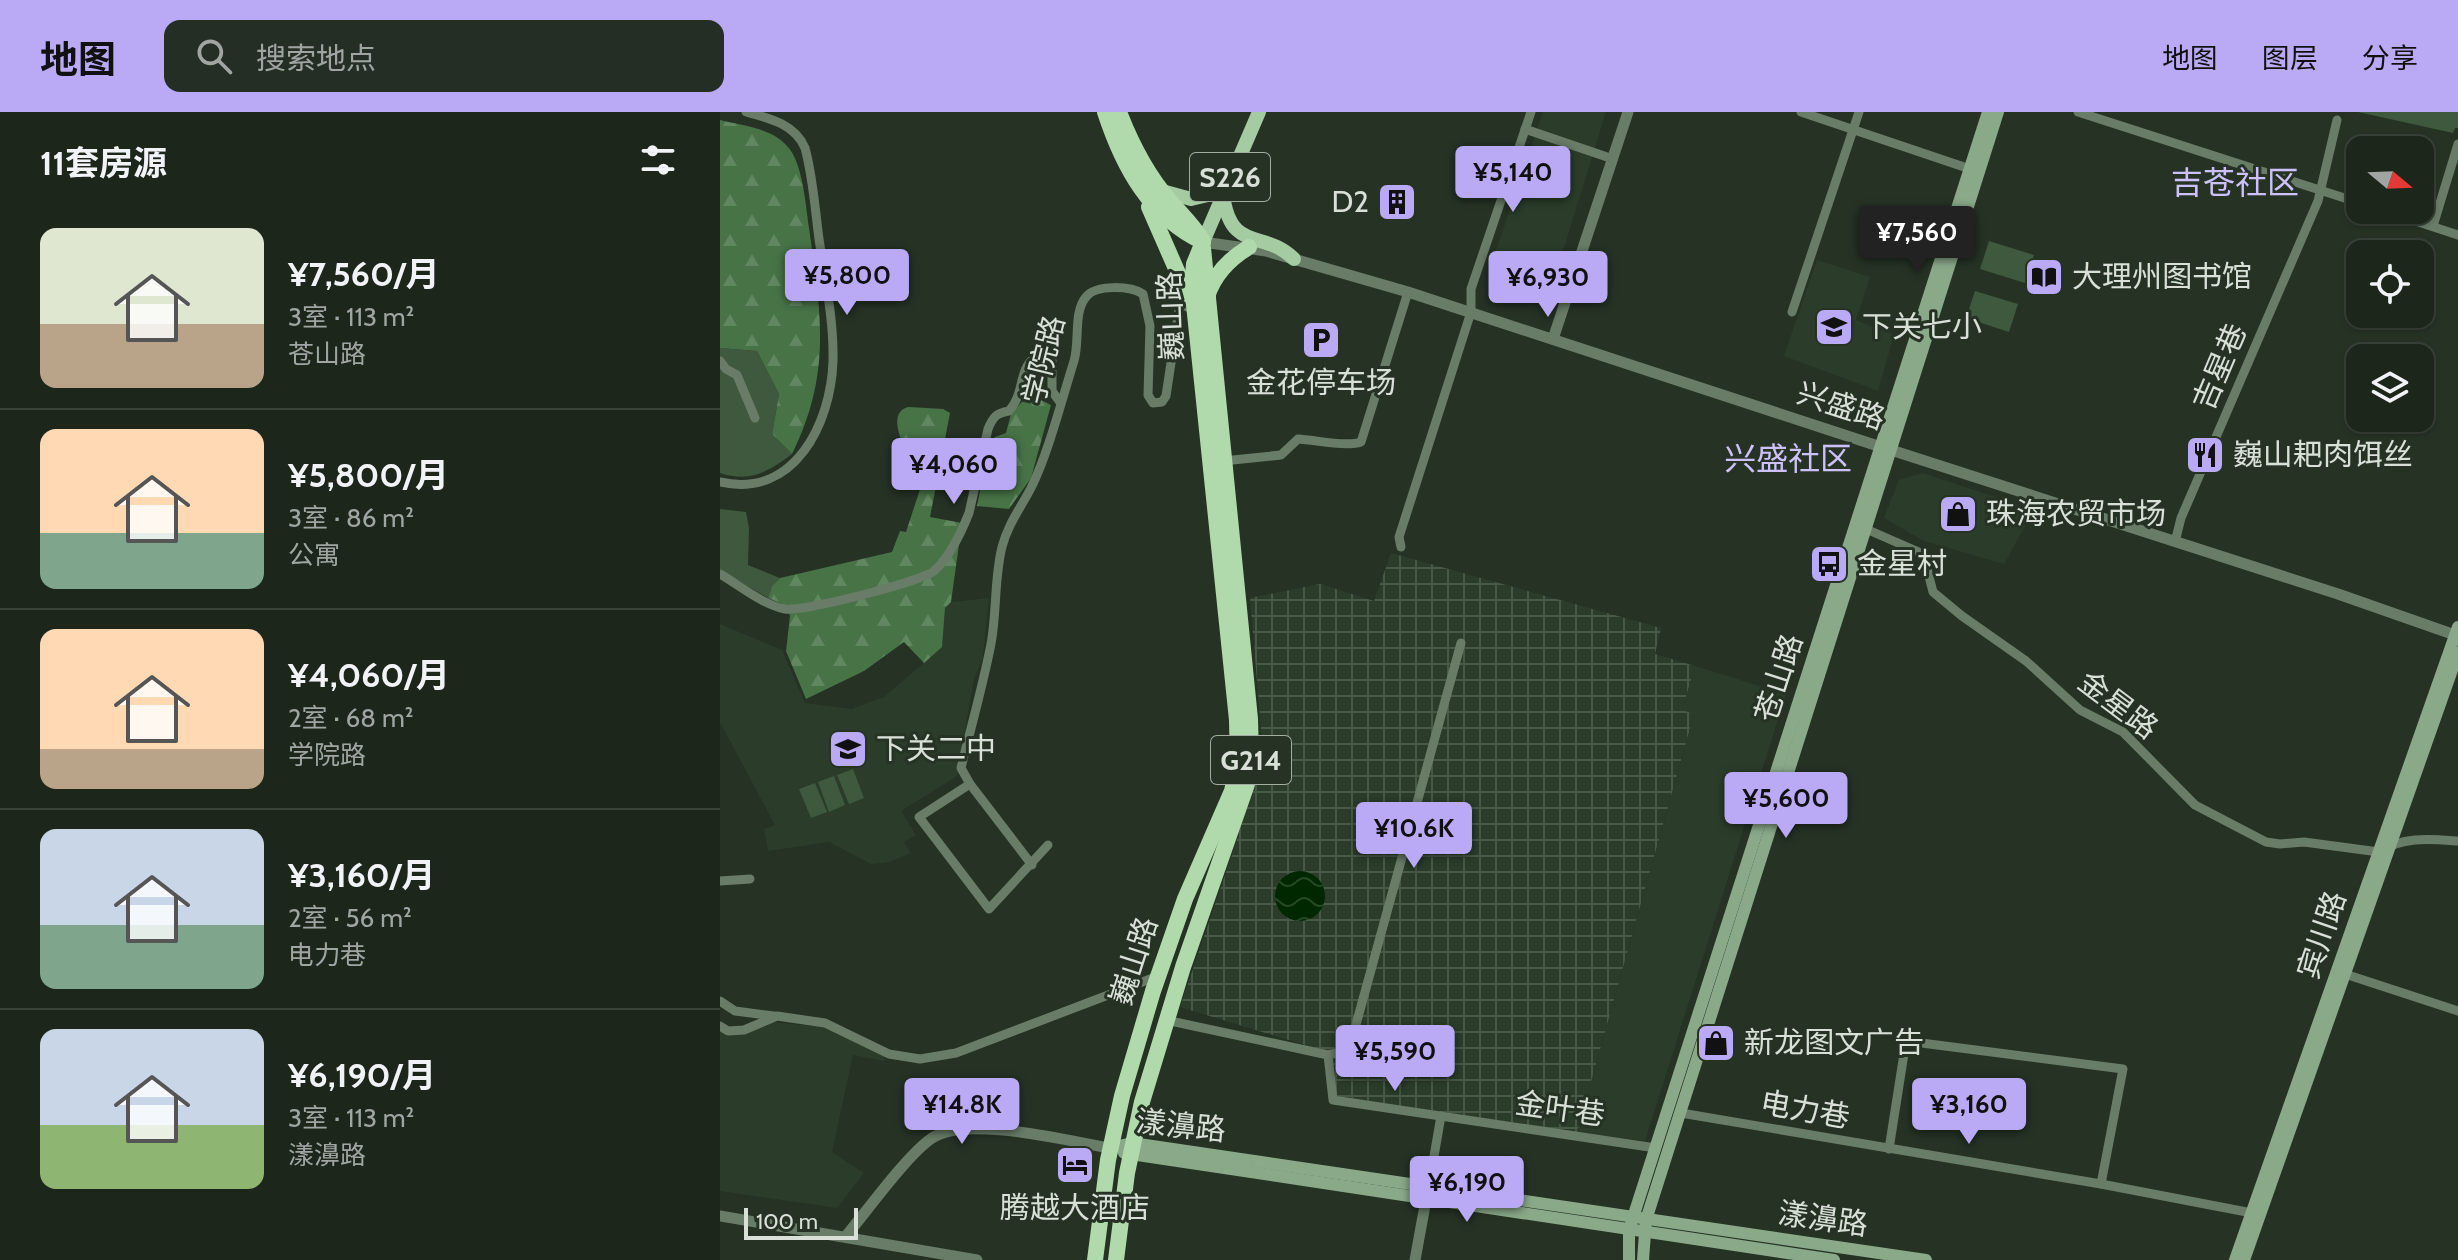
<!DOCTYPE html>
<html lang="zh">
<meta charset="utf-8">
<style>
body{margin:0;font-family:Cabin,"Noto Sans SC",sans-serif;background:#252e24;color:#f1f3f6;height:100vh;display:flex;flex-direction:column;font-size:30px;white-space:nowrap}
*{box-sizing:border-box;margin:0}
p{font-size:26px;color:#a0a5a3}
.icon{flex:none;width:44px;height:44px;fill:none;stroke:currentColor;stroke-width:2;stroke-linecap:round;stroke-linejoin:round}
.map{position:relative;flex:1;overflow:hidden}
.drawer{display:flex;flex-direction:column;background:#1c261b;width:720px}
.drawer>*{flex:none}
.needle{width:52px;rotate:109deg}
.buttons{position:absolute;left:1626px;top:24px;display:grid;gap:16px}
.buttons a{display:grid;place-items:center;width:88px;height:88px;border-radius:16px;background:#1c261b;box-shadow:0 2px 6px #0004,0 0 0 2px #3a433a;font-size:40px}
.scale{position:absolute;left:24px;bottom:20px;width:114px;box-sizing:border-box;padding-left:8px;border:4px solid #d8e0d7;border-top:0;font-size:22px;line-height:28px;white-space:nowrap;color:#d8e0d7;-webkit-text-stroke:6px #253224;paint-order:stroke}
.price{position:absolute;translate:-50% -68px;padding:0 18px;border-radius:8px;background:#baaaf6;color:#111;font-size:26px;line-height:52px;filter:drop-shadow(0 2px 4px #0008)}
.price::after{content:'';position:absolute;left:50%;top:48px;width:24px;height:18px;margin-left:-12px;background:inherit;clip-path:polygon(0 0,100% 0,50% 100%)}
.price.selected{background:#222;color:#fff}
ul{padding:0;list-style:none}
li{display:flex;align-items:center;gap:24px;height:200px;padding:0 40px}
li+li{border-top:2px solid #3a433a}
li span{display:grid;place-items:center;flex:none;width:224px;height:160px;border-radius:16px;color:#555}
li>.icon{margin-inline-start:auto}
span .icon{width:96px;height:96px;fill:#fffc;stroke-width:1}
li b{font-size:34px}
h2{display:flex;justify-content:space-between;align-items:center;height:96px;padding:0 40px;font-size:34px}
header{display:flex;align-items:center;gap:48px;box-sizing:border-box;height:112px;padding:0 40px;background:#baaaf6;color:#111}
header strong{font-size:38px}
nav{display:flex;gap:44px;margin-inline-start:auto;font-size:28px}
.search{width:560px;height:72px;background:#252e24;display:flex;align-items:center;gap:20px;box-sizing:border-box;padding:0 28px;border-radius:16px;color:#a0a5a3;font-size:30px}
main{display:flex;flex:1;min-height:0}
.map>svg:first-child{display:block}
</style>
<header>
<strong>地图</strong>
<div class="search"><svg class="icon" aria-label="search" viewBox="0 0 24 24"><circle cx="10" cy="10" r="6"/><path d="M15 15l6 6"/></svg>搜索地点</div>
<nav><a>地图</a><a>图层</a><a>分享</a></nav>
</header>
<main>
<section class="drawer">
<h2>11套房源<svg class="icon" aria-label="filters" viewBox="0 0 24 24"><path d="M4 7h16M4 17h16"/><circle cx="9" cy="7" r="2"/><circle cx="15" cy="17" r="2"/></svg></h2>
<ul>
<li><span style="background:linear-gradient(#dfe7d0 60%,#b9a48a 0)"><svg class="icon" aria-label="home" viewBox="0 0 24 24"><path d="M3 11l9-7 9 7M6 9v11h12V9"/></svg></span><div><b>¥7,560/月</b><p>3室 · 113 m²</p><p>苍山路</p></div></li>
<li><span style="background:linear-gradient(#ffd9b3 65%,#7fa58c 0)"><svg class="icon" aria-label="home" viewBox="0 0 24 24"><path d="M3 11l9-7 9 7M6 9v11h12V9"/></svg></span><div><b>¥5,800/月</b><p>3室 · 86 m²</p><p>公寓</p></div></li>
<li><span style="background:linear-gradient(#ffd9b3 75%,#b9a48a 0)"><svg class="icon" aria-label="home" viewBox="0 0 24 24"><path d="M3 11l9-7 9 7M6 9v11h12V9"/></svg></span><div><b>¥4,060/月</b><p>2室 · 68 m²</p><p>学院路</p></div></li>
<li><span style="background:linear-gradient(#c9d6e8 60%,#7fa58c 0)"><svg class="icon" aria-label="home" viewBox="0 0 24 24"><path d="M3 11l9-7 9 7M6 9v11h12V9"/></svg></span><div><b>¥3,160/月</b><p>2室 · 56 m²</p><p>电力巷</p></div></li>
<li><span style="background:linear-gradient(#c9d6e8 60%,#8fb573 0)"><svg class="icon" aria-label="home" viewBox="0 0 24 24"><path d="M3 11l9-7 9 7M6 9v11h12V9"/></svg></span><div><b>¥6,190/月</b><p>3室 · 113 m²</p><p>漾濞路</p></div></li>
</ul>
</section>
<div class="map">
<svg width="1738" height="1148" viewBox="0 0 1738 1148">
<defs>
<pattern id="industrial-grid" width="8" height="8" patternUnits="userSpaceOnUse" patternTransform="scale(2)"><rect width="8" height="8" fill="#2b3d2a"/><path d="M0 4h8M4 0v8" fill="none" stroke="#495948"/></pattern>
<pattern id="forest-firs" width="22" height="20" patternUnits="userSpaceOnUse" patternTransform="scale(2)"><rect width="22" height="20" fill="#477346"/><path d="M5 1l3.5 6h-7zM16 11l3.5 6h-7z" fill="#618760"/></pattern>
<pattern id="water-waves" width="16" height="10" patternUnits="userSpaceOnUse" patternTransform="scale(2)"><rect width="16" height="10" fill="#002800"/><path d="M0 5q4-4 8 0t8 0" fill="none" stroke="#244724"/></pattern>
</defs>
<rect width="100%" height="100%" fill="#253224"/>
<g fill="#2b3d2a">
<path d="M 823,0 L 886,0 L 829,184 L 768,162 Z"/>
<path d="M 1097,148 L 1150,165 L 1136,208 L 1174,223 L 1158,279 L 1064,244 Z"/>
<path d="M 1203,361 L 1314,398 L 1284,452 L 1204,429 L 1164,406 L 1179,368 Z"/>
<path d="M 269,486 L 263,545 L 254,567 L 237,664 L 181,699 L 196,723 L 184,730 L 191,741 L 169,750 L 151,752 L 109,730 L 48,739 L 44,717 L 55,713 L 0,610 L 0,512 L 62,538 L 85,591 L 131,597 L 164,585 L 222,535 L 225,496 L 231,490 Z"/>
<path d="M 975,554 L 1066,582 L 925,1029 L 857,1020 L 974,603 L 962,598 Z"/>
<path d="M 51,910 L 103,915 L 166,943 L 164,949 L 133,943 L 112,1040 L 144,1061 L 117,1096 L 0,1079 L 0,917 Z"/>
</g>
<path fill="url(#industrial-grid)" d="M 671,441 L 941,516 L 935,542 L 975,554 L 962,598 L 974,602 L 857,1020 L 616,984 L 608,940 L 460,895 L 516,731 L 542,629 L 530,486 L 600,472 L 654,489 Z"/>
<g fill="#3e593d">
<path d="M 1638,0 L 1738,0 L 1738,16 L 1735,16 L 1733,21 Z"/>
<path d="M 1269,129 L 1314,143 L 1305,171 L 1260,157 Z"/>
<path d="M 1255,179 L 1298,192 L 1289,220 L 1246,206 Z"/>
<path d="M 0,236 L 37,239 L 59,282 L 52,322 L 72,342 C 48,360 29,371 0,361 Z"/>
<path d="M 0,397 L 26,400 L 29,416 L 28,453 L 60,466 L 52,474 L 48,486 L 0,458 Z"/>
<path d="M 133,657 L 144,686 L 129,692 L 117,663 Z"/>
<path d="M 114,664 L 125,693 L 109,700 L 98,670 Z"/>
<path d="M 95,671 L 107,700 L 91,706 L 79,677 Z"/>
</g>
<g fill="url(#forest-firs)">
<path d="M 0,8 C 24,14 56,16 71,39 C 83,57 86,94 89,116 C 101,202 112,261 72,342 L 52,322 L 59,282 L 37,239 L 0,236 Z"/>
<path d="M 309,282 L 331,293 L 311,366 L 289,397 L 257,394 L 265,354 L 275,325 L 286,321 L 291,302 Z"/>
<path d="M 189,295 L 223,297 L 230,301 L 210,405 L 242,411 L 231,490 L 225,496 L 222,535 L 204,551 L 184,530 L 144,559 L 86,587 L 66,539 L 70,504 L 67,494 L 48,486 L 52,474 L 60,466 L 172,440 L 180,419 L 186,420 L 203,368 L 196,365 L 203,337 L 182,330 C 177,318 172,298 189,295 Z"/>
</g>
<circle fill="url(#water-waves)" cx="580" cy="784" r="25"/>
<g fill="none" stroke-linecap="round" stroke-linejoin="round">
<g stroke="#697c68" stroke-width="9">
<path d="M 1081,0 L 1256,59"/>
<path d="M 1358,0 L 1640,91"/>
<path d="M 805,17 L 893,47"/>
<path d="M 1662,98 L 1738,123"/>
<path d="M 1713,114 L 1738,32"/>
<path d="M 1072,200 L 1139,0"/>
<path d="M 0,249 L 6,257 L 17,263 L 35,306"/>
<path d="M 503,349 L 561,343 L 578,327 C 596,328 626,335 641,330 L 688,180"/>
<path d="M 0,370 C 74,387 111,312 113,249 C 114,209 105,167 99,127 C 95,97 93,65 85,36 C 75,12 49,6 26,0"/>
<path d="M 1146,417 L 1201,441 L 1205,449 L 1213,480 L 1242,504 L 1306,549 L 1360,598 L 1403,620 L 1475,693 L 1546,730 L 1560,732 L 1584,730 L 1659,740 C 1683,724 1710,727 1738,729"/>
<path d="M 1455,430 L 1461,406 L 1598,89 L 1617,8"/>
<path d="M 681,435 L 679,425 L 751,200 L 751,177 L 811,0"/>
<path d="M 0,462 C 19,473 43,493 65,497 C 83,500 200,470 214,459 C 230,445 241,421 249,401 L 268,317 C 273,305 276,301 289,299 C 305,281 298,259 314,246 L 332,248 L 332,279 L 340,290"/>
<path d="M 250,672 L 199,705 L 269,797 L 328,733"/>
<path d="M 312,753 L 250,672 L 241,656 C 251,615 263,573 271,532 C 277,500 274,467 282,435 C 288,412 300,397 311,376 C 328,342 342,287 354,249 C 360,230 353,200 366,185 C 376,172 411,174 423,182 L 430,214 L 428,283 L 433,291 L 442,290 L 446,284 L 460,191 L 475,199"/>
<path d="M 0,769 L 30,767"/>
<path d="M 1625,862 L 1738,899"/>
<path d="M 0,889 L 15,899 L 54,904"/>
<path d="M 446,908 L 608,943 L 613,988 L 936,1036"/>
<path d="M 0,914 L 8,919 L 24,918 L 57,904 L 105,911 L 169,942 L 200,947 L 236,941 L 438,864"/>
<path d="M 608,943 L 629,938 L 741,531"/>
<path d="M 961,1001 L 1381,1072 L 1532,1101"/>
<path d="M 1169,1037 L 1186,929 L 1403,957 L 1381,1072"/>
<path d="M 709,1073 L 721,1004"/>
</g>
<g stroke="#697c68" stroke-width="11">
<path d="M 483,130 L 546,139 L 688,180 L 1161,335"/>
<path d="M 833,227 L 908,0"/>
<path d="M 1171,338 L 1618,482 L 1738,524"/>
<path d="M 0,1104 L 257,1148"/>
<path d="M 126,1124 C 147,1099 187,1043 212,1026 C 248,1003 347,1029 390,1036"/>
<path d="M 695,1148 L 706,1088"/>
</g>
<g stroke="#8aa989" stroke-width="12">
<path d="M 390,1036 L 412,1031 L 1206,1148"/>
<path d="M 404,1041 L 1114,1148"/>
<path d="M 909,1148 L 909,1118 L 1268,0"/>
<path d="M 923,1148 L 926,1108 L 1278,0"/>
<path d="M 1515,1148 L 1738,515"/>
<path d="M 1524,1148 L 1738,541"/>
</g>
<g stroke="#a4cba1" stroke-width="14">
<path d="M 442,79 L 471,87 L 496,81"/>
<path d="M 503,83 C 511,142 544,117 574,147"/>
<path d="M 483,130 L 539,0"/>
</g>
<g stroke="#b0daac" stroke-width="16">
<path d="M 385,0 C 403,55 430,105 483,130"/>
<path d="M 399,0 C 411,31 428,64 450,89 C 462,103 473,113 483,129"/>
<path d="M 429,95 L 468,184"/>
<path d="M 487,185 C 494,162 509,147 529,135"/>
<path d="M 375,1148 L 388,1048 L 402,984 L 433,879 L 465,787 L 512,679 L 518,652 L 517,608 L 472,173 L 474,152 L 483,130"/>
<path d="M 396,1148 L 407,1061 L 422,990 L 463,855 L 527,672 L 531,643 L 530,607 L 483,136"/>
</g>
</g>
<defs>
<g id="building-square" transform="scale(2)"><rect x="-9" y="-9" width="18" height="18" rx="4" fill="#baaaf6" stroke="#253224"/><path d="M-4-6H4V6H1V3H-1V6H-4ZM-2.5-4.3h1.7v1.8h-1.7ZM.8-4.3h1.7v1.8H.8ZM-2.5-1h1.7V.8h-1.7ZM.8-1h1.7V.8H.8Z" fill="#111"/></g>
<g id="library-square" transform="scale(2)"><rect x="-9" y="-9" width="18" height="18" rx="4" fill="#baaaf6" stroke="#253224"/><path d="M-6-4Q-3-5.5-.7-3.5V5Q-3 3-6 4ZM6-4Q3-5.5 .7-3.5V5Q3 3 6 4Z" fill="#111"/></g>
<g id="school-square" transform="scale(2)"><rect x="-9" y="-9" width="18" height="18" rx="4" fill="#baaaf6" stroke="#253224"/><path d="M0-5L7-2L0 1L-7-2ZM-4 1L0 2.5L4 1V4Q0 6-4 4Z" fill="#111"/></g>
<g id="parking-square" transform="scale(2)"><rect x="-9" y="-9" width="18" height="18" rx="4" fill="#baaaf6" stroke="#253224"/><path d="M-3.5-5.5H1a3.5 3.5 0 0 1 0 7H-1V5.5H-3.5ZM-1-3.4V-.6H.8a1.4 1.4 0 0 0 0-2.8Z" fill="#111"/></g>
<g id="restaurant-square" transform="scale(2)"><rect x="-9" y="-9" width="18" height="18" rx="4" fill="#baaaf6" stroke="#253224"/><path d="M-5-6h1v4h1v-4h1v4h1v-4h1v5L-1.5 .5V6h-2V.5L-5-1ZM5-6V6H3V1.5H1.5Q1.5-4 5-6Z" fill="#111"/></g>
<g id="shop-square" transform="scale(2)"><rect x="-9" y="-9" width="18" height="18" rx="4" fill="#baaaf6" stroke="#253224"/><path d="M-5-2.5h2.3a2.7 3.5 0 0 1 5.4 0H5L5.5 6h-11ZM-1.5-2.5h3a1.5 2.3 0 0 0-3 0Z" fill="#111"/></g>
<g id="bus-square" transform="scale(2)"><rect x="-9" y="-9" width="18" height="18" rx="4" fill="#baaaf6" stroke="#253224"/><path d="M-5-6H5V4H4V6H2V4H-2V6H-4V4H-5ZM-3.5-4V0h7V-4ZM-3.5 1.2v1.5H-2V1.2ZM2 1.2v1.5H3.5V1.2Z" fill="#111"/></g>
<g id="hotel-square" transform="scale(2)"><rect x="-9" y="-9" width="18" height="18" rx="4" fill="#baaaf6" stroke="#253224"/><path d="M-6-4.5h1.5V1H6V5H4.5V3h-9V5H-6ZM-4 0a1.8 1.8 0 1 1 3.6 0ZM.5 0V-2.5h3Q6-2.5 6 0Z" fill="#111"/></g>
</defs>
<g fill-rule="evenodd">
<use href="#building-square" x="677" y="90"/>
<use href="#library-square" x="1324" y="165"/>
<use href="#school-square" x="1114" y="215"/>
<use href="#parking-square" x="601" y="228"/>
<use href="#restaurant-square" x="1485" y="343"/>
<use href="#shop-square" x="1238" y="402"/>
<use href="#bus-square" x="1109" y="452"/>
<use href="#school-square" x="128" y="637"/>
<use href="#shop-square" x="996" y="931"/>
<use href="#hotel-square" x="355" y="1053"/>
</g>
<g text-anchor="middle" stroke-width="6" stroke-linejoin="round" paint-order="stroke">
<g fill="#253224" stroke="#a2aca1" stroke-width="2">
<rect x="470" y="41" width="80" height="48" rx="6"/>
<rect x="491" y="624" width="80" height="48" rx="6"/>
</g>
<g font-size="28" font-weight="bold" fill="#d8e0d7">
<text x="510" y="75">S226</text>
<text x="531" y="658">G214</text>
</g>
<g font-size="30" fill="#d8e0d7" stroke="#253224" text-anchor="start">
<text x="649" y="100" text-anchor="end">D2</text>
<text x="1352" y="175">大理州图书馆</text>
<text x="1142" y="225">下关七小</text>
<text x="601" y="281" text-anchor="middle">金花停车场</text>
<text x="1513" y="353">巍山耙肉饵丝</text>
<text x="1266" y="412">珠海农贸市场</text>
<text x="1137" y="462">金星村</text>
<text x="156" y="647">下关二中</text>
<text x="1024" y="941">新龙图文广告</text>
<text x="355" y="1106" text-anchor="middle">腾越大酒店</text>
</g>
<g font-size="30" fill="#d8e0d7" stroke="#253224">
<text transform="translate(451 204) rotate(-92)" y="10">巍山路</text>
<text transform="translate(324 248) rotate(-76)" y="10">学院路</text>
<text transform="translate(1500 255) rotate(-67)" y="10">吉星巷</text>
<text transform="translate(1121 294) rotate(18)" y="10">兴盛路</text>
<text transform="translate(1059 566) rotate(-72)" y="10">苍山路</text>
<text transform="translate(1398 593) rotate(37)" y="10">金星路</text>
<text transform="translate(1602 823) rotate(-71)" y="10">宾川路</text>
<text transform="translate(414 849) rotate(-72)" y="10">巍山路</text>
<text transform="translate(840 997) rotate(8)" y="10">金叶巷</text>
<text transform="translate(1085 998) rotate(10)" y="10">电力巷</text>
<text transform="translate(461 1014) rotate(6)" y="10">漾濞路</text>
<text transform="translate(1103 1107) rotate(8)" y="10">漾濞路</text>
</g>
<g font-size="32" fill="#ccc1fb" stroke="#253224">
<text x="1515" y="82">吉苍社区</text>
<text x="1068" y="358">兴盛社区</text>
</g>
</g>
</svg>
<div class="buttons">
<a><svg class="needle" viewBox="-14 -14 28 28"><path d="M0-13l5 13h-10z" fill="#e53935"/><path d="M0 13l5-13h-10z" fill="#a0a5a3"/></svg></a>
<a><svg class="icon" aria-label="locate" viewBox="0 0 24 24"><circle cx="12" cy="12" r="6"/><path d="M12 2v4M12 18v4M2 12h4M18 12h4"/></svg></a>
<a><svg class="icon" aria-label="layers" viewBox="0 0 24 24"><path d="M12 4l9 5-9 5-9-5zM3 14l9 5 9-5"/></svg></a>
</div>
<div class="scale">100 m</div>
<b class="price" style="left:793px;top:102px">¥5,140</b>
<b class="price selected" style="left:1197px;top:162px">¥7,560</b>
<b class="price" style="left:127px;top:205px">¥5,800</b>
<b class="price" style="left:828px;top:207px">¥6,930</b>
<b class="price" style="left:234px;top:394px">¥4,060</b>
<b class="price" style="left:1066px;top:728px">¥5,600</b>
<b class="price" style="left:694px;top:758px">¥10.6K</b>
<b class="price" style="left:675px;top:981px">¥5,590</b>
<b class="price" style="left:242px;top:1034px">¥14.8K</b>
<b class="price" style="left:1249px;top:1034px">¥3,160</b>
<b class="price" style="left:747px;top:1112px">¥6,190</b>
</div>
</main>
